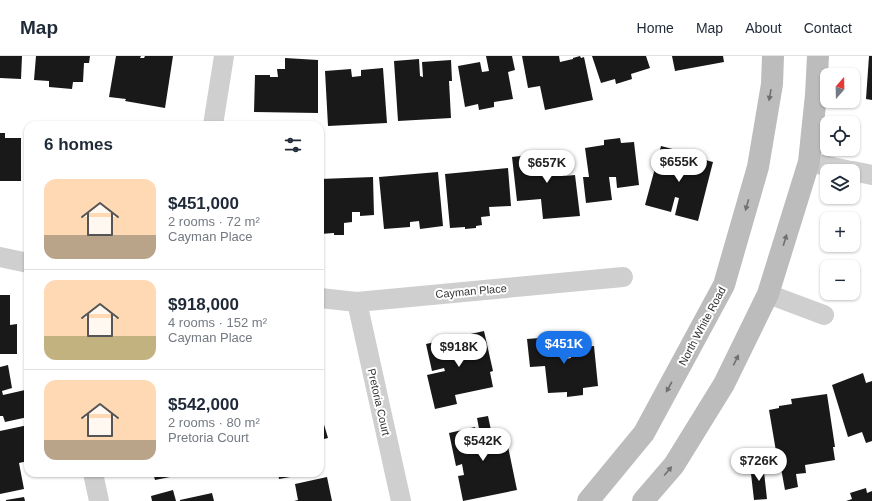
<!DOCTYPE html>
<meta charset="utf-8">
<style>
body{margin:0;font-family:Arial,sans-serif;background:#f2f2f3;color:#1f2937;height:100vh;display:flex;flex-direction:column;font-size:15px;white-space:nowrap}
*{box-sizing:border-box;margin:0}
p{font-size:13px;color:#747a83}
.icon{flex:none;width:22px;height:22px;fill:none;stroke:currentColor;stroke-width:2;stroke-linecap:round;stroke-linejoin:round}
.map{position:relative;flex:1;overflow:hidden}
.details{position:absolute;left:24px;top:65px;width:300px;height:356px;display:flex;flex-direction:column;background:#fff;border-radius:12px;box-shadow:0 1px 3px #0004}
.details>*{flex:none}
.needle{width:26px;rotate:20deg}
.controls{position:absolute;left:820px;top:12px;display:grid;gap:8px}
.controls a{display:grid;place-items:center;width:40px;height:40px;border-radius:8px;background:#fff;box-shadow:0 1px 3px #0004;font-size:20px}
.price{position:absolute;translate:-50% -34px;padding:0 9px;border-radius:14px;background:#fff;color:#222;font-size:13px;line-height:26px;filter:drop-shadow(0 1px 2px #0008)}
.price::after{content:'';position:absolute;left:50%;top:24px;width:12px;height:9px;margin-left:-6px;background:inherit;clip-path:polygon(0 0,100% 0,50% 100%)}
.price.selected{background:#1a73e8;color:#fff}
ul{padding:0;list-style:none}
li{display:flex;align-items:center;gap:12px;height:100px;padding:0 20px}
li+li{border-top:1px solid #e0e1e3}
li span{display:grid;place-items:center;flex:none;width:112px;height:80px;border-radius:12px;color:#555}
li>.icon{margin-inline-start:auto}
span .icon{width:48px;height:48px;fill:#fffc;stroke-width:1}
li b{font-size:17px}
h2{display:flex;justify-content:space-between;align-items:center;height:48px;padding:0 20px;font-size:17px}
header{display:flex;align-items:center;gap:24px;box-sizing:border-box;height:56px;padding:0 20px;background:#fff;border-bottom:1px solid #e0e1e3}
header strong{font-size:19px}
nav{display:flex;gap:22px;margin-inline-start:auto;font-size:14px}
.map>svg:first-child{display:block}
</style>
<header>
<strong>Map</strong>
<nav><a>Home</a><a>Map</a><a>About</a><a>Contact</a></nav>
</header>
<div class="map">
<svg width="872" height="445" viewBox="0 0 872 445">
<rect width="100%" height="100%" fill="#fff"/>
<g fill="#191919">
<path d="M 0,0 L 22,0 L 21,23 L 0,22 Z"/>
<path d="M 36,0 L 90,0 L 89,7 L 84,7 L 83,26 L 73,26 L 72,33 L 49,31 L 49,25 L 34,24 Z"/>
<path d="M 116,0 L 141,0 L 140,2 L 144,2 L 145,0 L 173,0 L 165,52 L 125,45 L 126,43 L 109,41 Z"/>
<path d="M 486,0 L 512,0 L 515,14 L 508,16 L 513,43 L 494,46 L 494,51 L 479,54 L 478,48 L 465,51 L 458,10 L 480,6 L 482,16 L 489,15 Z"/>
<path d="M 522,0 L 559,0 L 560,6 L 573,3 L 573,2 L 580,0 L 581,2 L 584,1 L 593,44 L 545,54 L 540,30 L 528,32 Z"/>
<path d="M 592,0 L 646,0 L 650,12 L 631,18 L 632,23 L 616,28 L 615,23 L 601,27 Z"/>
<path d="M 672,0 L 723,0 L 724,6 L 675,15 Z"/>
<path d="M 869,0 L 872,0 L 872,44 L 866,43 Z"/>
<path d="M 285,2 L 318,4 L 318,57 L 254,56 L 255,19 L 270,19 L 270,21 L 278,21 L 277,13 L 285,13 Z"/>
<path d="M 419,3 L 420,20 L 423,21 L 422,6 L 451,4 L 452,25 L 449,25 L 451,62 L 398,65 L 394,5 Z"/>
<path d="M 383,12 L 387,67 L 328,70 L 325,15 L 351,13 L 352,21 L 361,20 L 361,14 Z"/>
<path d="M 0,77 L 5,77 L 5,82 L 21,82 L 21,125 L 0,125 Z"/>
<path d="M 620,82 L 621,87 L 634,86 L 639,129 L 617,132 L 616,121 L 609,121 L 612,144 L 586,147 L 583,121 L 589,121 L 585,92 L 604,89 L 604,84 Z"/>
<path d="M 661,90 L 699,100 L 698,102 L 713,106 L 698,165 L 675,159 L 679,142 L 675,141 L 671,156 L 645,149 Z"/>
<path d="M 562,95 L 565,120 L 575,119 L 580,160 L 543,163 L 541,143 L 517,145 L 512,101 Z"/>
<path d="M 508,112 L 511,150 L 489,151 L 490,160 L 481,161 L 482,169 L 476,170 L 476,172 L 465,173 L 465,171 L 450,172 L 445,118 Z"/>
<path d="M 438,116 L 443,170 L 420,173 L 419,165 L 410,166 L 410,171 L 384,173 L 379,121 Z"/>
<path d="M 373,121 L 374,159 L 360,160 L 360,156 L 352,156 L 352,166 L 344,167 L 344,179 L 334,179 L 334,177 L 320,178 L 320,123 Z"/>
<path d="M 0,239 L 10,239 L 10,269 L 17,268 L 17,298 L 0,298 Z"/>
<path d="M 484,275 L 493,315 L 490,316 L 493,331 L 455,339 L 457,348 L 435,353 L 427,319 L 445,315 L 444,312 L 432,315 L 426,288 Z"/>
<path d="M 564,280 L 566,303 L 571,302 L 571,292 L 594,290 L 598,330 L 583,332 L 583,339 L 567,341 L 567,336 L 548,337 L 545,310 L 530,311 L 527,283 Z"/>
<path d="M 8,309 L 12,332 L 2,335 L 3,339 L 25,334 L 28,351 L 28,361 L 5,366 L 3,360 L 0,360 L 0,311 Z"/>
<path d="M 863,317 L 866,327 L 872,325 L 872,385 L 866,387 L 862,376 L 848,381 L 832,329 Z"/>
<path d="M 827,338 L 835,391 L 833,391 L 835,404 L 805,409 L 806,417 L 796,418 L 798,431 L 785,434 L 780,407 L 778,407 L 769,354 L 779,352 L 779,350 L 792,348 L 791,343 Z"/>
<path d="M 320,355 L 328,382 L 320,384 Z"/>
<path d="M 488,360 L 492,379 L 505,376 L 517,434 L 463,445 L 458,420 L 464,419 L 462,408 L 456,410 L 449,377 L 475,371 L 477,378 L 480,378 L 477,362 Z"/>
<path d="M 28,369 L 28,405 L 19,407 L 24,433 L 0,438 L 0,375 Z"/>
<path d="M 763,407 L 767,443 L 754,444 L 750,409 Z"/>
<path d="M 153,417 L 185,417 L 185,418 L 155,424 Z"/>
<path d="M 278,417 L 307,417 L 307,418 L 279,423 Z"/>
<path d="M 327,421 L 332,445 L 294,445 L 298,444 L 295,428 Z"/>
<path d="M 866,432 L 867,437 L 872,435 L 872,445 L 846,445 L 852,443 L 850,437 Z"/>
<path d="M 173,434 L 176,445 L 152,445 L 151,440 Z"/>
<path d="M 212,437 L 214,445 L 180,445 L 180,444 Z"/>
<path d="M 24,441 L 25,445 L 6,445 L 6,444 Z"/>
</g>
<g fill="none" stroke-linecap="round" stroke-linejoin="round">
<g stroke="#cfcfcf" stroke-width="20">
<path d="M 213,69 L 224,0"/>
<path d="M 809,106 L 851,115"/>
<path d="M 853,115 L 872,119"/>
<path d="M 0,201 L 28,207"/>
<path d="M 768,238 L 824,259"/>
<path d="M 320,242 L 357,246 L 623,221"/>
<path d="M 357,246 L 401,445"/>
<path d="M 93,417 L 99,445"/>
</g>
<g stroke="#bcbcbc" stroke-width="22">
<path d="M 588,445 L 644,377 L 724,229 L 758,111 L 772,28 L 773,0"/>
<path d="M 643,445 L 674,409 L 724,328 L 768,238 L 809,106 L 816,39 L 818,0"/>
</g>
</g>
<defs><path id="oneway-solid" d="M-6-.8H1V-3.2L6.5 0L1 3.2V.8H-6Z"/></defs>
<g fill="#707070">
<use href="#oneway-solid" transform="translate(770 39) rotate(100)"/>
<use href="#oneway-solid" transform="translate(747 149) rotate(106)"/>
<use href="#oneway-solid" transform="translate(785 184) rotate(-73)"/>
<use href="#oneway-solid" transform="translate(736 304) rotate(-64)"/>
<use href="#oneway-solid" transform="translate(669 331) rotate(119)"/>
<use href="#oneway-solid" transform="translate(668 415) rotate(-50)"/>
</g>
<g text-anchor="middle" stroke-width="4" stroke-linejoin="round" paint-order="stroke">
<g font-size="11" fill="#323232" stroke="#fff">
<text transform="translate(471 235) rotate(-5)" y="4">Cayman Place</text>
<text transform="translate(702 270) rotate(-62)" y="4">North White Road</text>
<text transform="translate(379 346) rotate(77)" y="4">Pretoria Court</text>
</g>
</g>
</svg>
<div class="controls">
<a><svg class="needle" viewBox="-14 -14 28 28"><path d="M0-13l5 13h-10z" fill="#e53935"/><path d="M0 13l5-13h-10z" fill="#747a83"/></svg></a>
<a><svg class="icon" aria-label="locate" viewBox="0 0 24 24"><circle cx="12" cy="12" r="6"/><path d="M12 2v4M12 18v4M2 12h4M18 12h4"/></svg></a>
<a><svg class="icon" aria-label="layers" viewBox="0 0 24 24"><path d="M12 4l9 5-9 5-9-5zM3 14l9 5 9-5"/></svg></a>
<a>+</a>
<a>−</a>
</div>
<b class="price" style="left:679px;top:127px">$655K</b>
<b class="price" style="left:547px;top:128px">$657K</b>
<b class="price selected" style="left:564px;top:309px">$451K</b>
<b class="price" style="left:459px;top:312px">$918K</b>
<b class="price" style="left:483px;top:406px">$542K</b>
<b class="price" style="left:759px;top:426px">$726K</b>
<section class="details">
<h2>6 homes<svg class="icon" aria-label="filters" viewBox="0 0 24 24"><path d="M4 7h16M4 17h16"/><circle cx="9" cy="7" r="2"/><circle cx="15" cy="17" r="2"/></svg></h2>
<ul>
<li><span style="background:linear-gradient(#ffd9b3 70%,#b9a48a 0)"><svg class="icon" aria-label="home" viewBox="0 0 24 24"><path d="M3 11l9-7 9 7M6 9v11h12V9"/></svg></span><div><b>$451,000</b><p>2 rooms · 72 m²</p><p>Cayman Place</p></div></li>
<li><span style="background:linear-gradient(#ffd9b3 70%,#c2b280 0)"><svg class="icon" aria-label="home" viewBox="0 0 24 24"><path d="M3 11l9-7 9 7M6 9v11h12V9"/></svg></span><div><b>$918,000</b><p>4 rooms · 152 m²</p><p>Cayman Place</p></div></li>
<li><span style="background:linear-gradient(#ffd9b3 75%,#b9a48a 0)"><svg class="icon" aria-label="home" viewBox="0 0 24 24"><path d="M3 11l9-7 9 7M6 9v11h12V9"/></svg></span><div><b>$542,000</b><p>2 rooms · 80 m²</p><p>Pretoria Court</p></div></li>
</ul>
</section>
</div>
